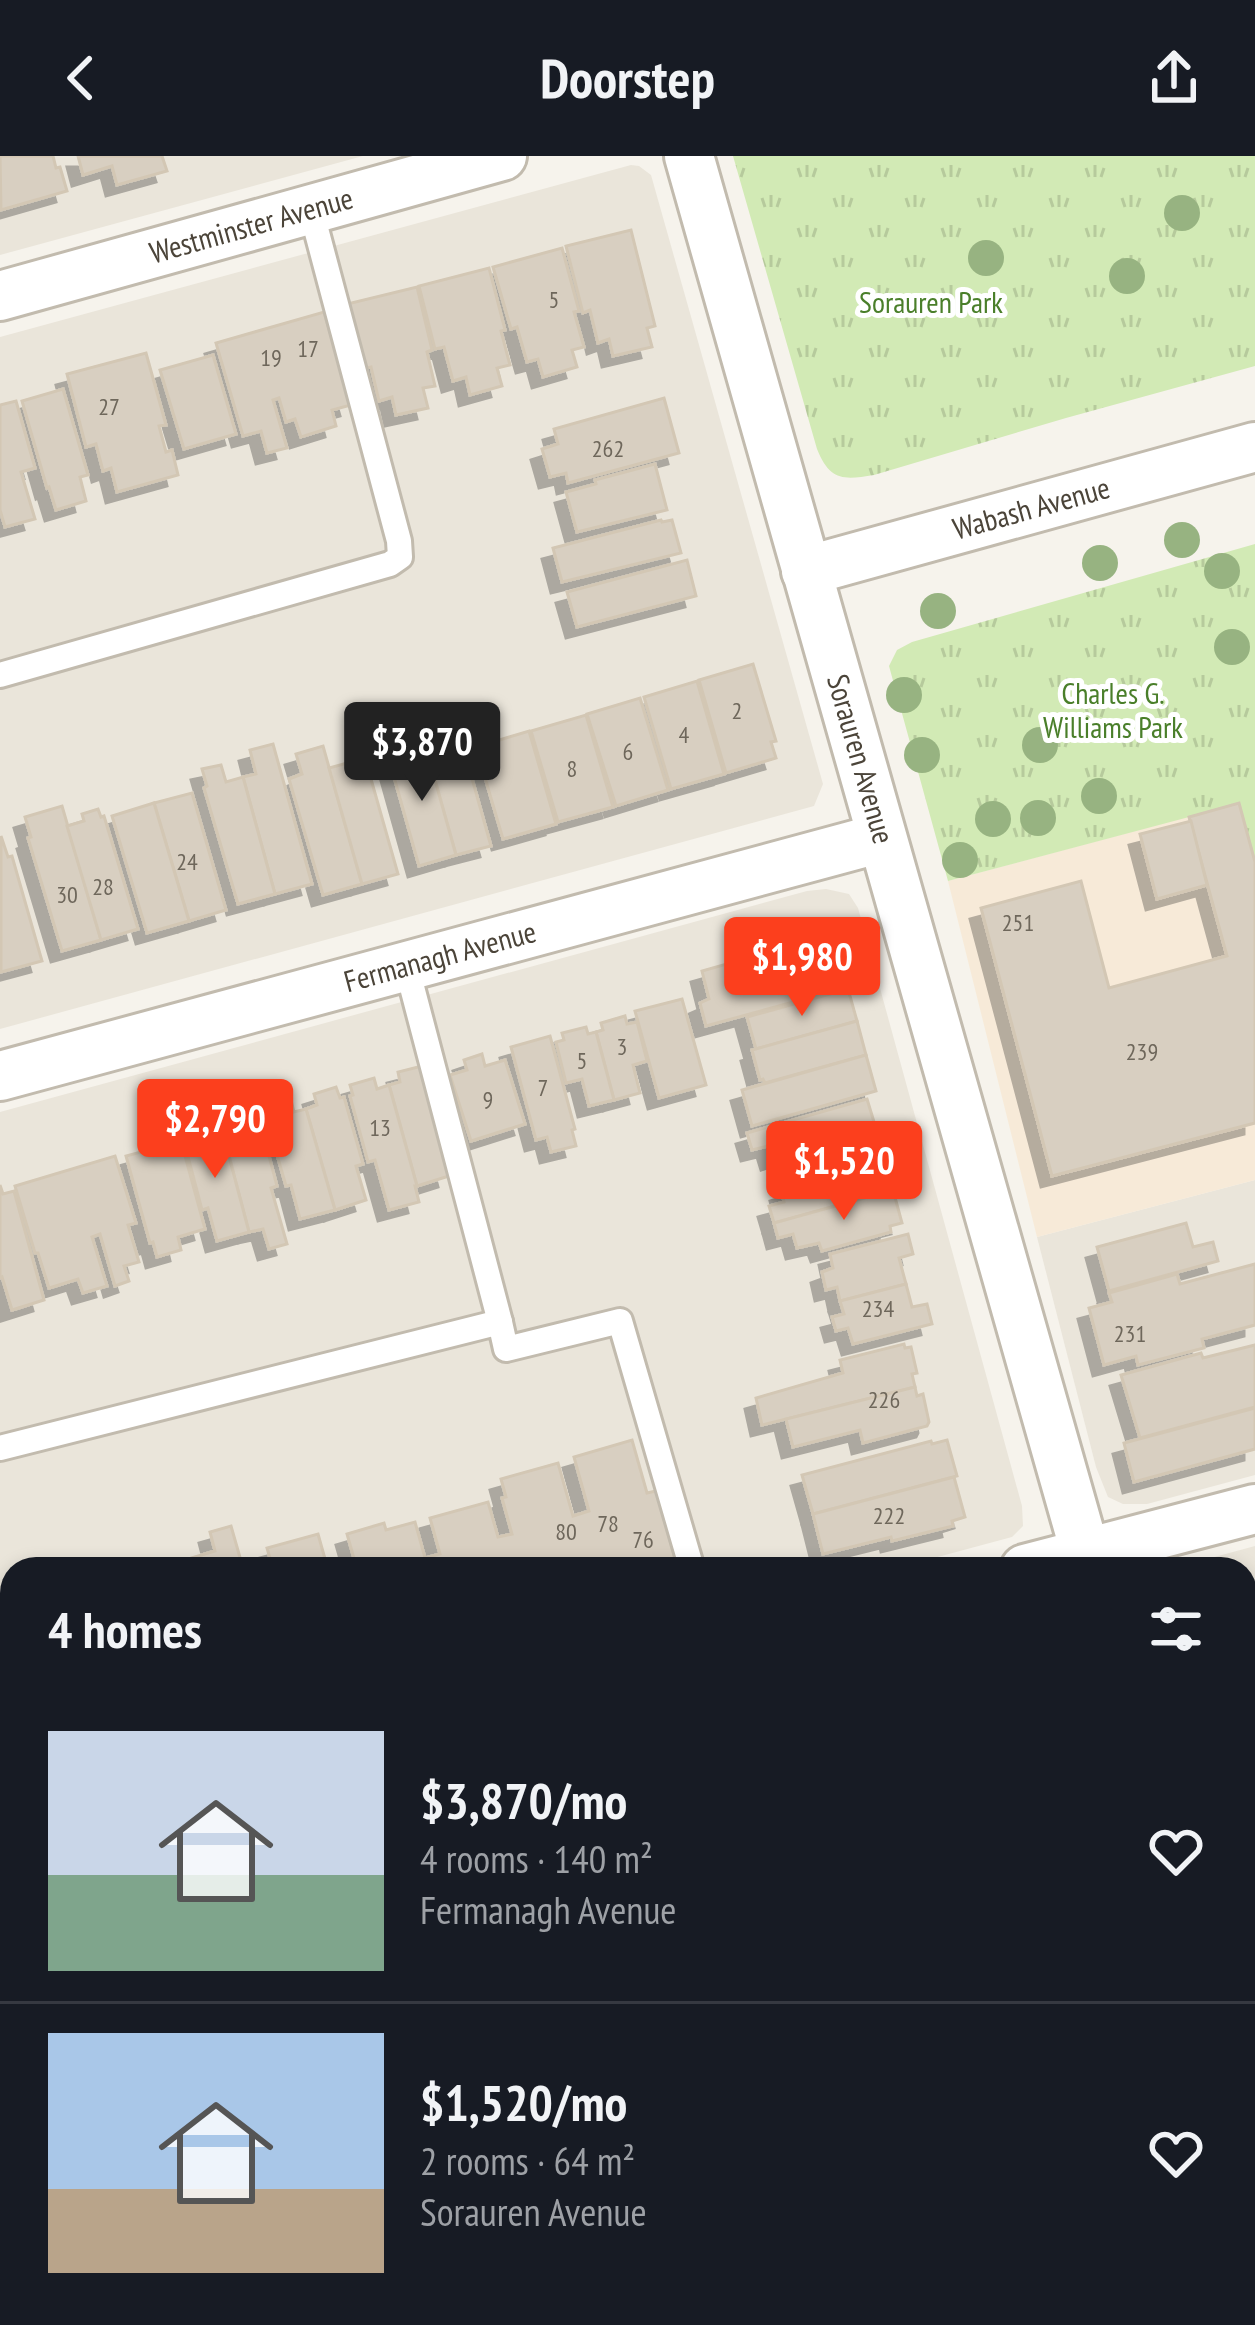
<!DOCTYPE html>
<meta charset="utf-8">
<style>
body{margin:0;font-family:"PT Sans Narrow",sans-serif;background:#20242c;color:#f1f3f6;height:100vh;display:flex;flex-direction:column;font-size:45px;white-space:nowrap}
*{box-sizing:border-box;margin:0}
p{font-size:39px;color:#9ea1a6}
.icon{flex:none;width:66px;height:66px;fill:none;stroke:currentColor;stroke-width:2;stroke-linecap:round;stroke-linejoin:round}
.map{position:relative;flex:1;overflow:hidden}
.panel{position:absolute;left:0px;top:1401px;width:1257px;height:768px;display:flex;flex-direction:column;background:#171b24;border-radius:36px 36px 0 0;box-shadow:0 6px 18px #0003}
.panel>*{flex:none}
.price{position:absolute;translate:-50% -102px;padding:0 27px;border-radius:12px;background:#fc3f1d;color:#fff;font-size:39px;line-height:78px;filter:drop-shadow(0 3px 6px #0008)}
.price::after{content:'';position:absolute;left:50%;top:72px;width:36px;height:27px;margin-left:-18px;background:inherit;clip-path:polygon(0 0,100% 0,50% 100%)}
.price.on{background:#222;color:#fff}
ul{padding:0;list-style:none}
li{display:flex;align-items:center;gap:36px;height:300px;padding:0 48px}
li+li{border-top:3px solid #363941}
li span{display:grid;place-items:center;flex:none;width:336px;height:240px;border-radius:0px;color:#555}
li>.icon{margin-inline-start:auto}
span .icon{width:144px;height:144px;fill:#fffc;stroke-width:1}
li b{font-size:51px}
h2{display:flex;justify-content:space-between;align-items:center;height:144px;padding:0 48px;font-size:51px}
header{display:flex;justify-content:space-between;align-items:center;height:156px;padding:0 48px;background:#171b24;font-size:54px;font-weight:700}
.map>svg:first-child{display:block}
</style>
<header><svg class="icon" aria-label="back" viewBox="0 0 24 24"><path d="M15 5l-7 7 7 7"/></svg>Doorstep<svg class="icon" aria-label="share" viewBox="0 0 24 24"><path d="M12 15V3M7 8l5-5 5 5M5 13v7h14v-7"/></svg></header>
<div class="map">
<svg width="1255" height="2169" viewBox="0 0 1255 2169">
<defs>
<pattern id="park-tufts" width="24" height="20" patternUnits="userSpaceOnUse" patternTransform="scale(3)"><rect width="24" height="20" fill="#d2eab5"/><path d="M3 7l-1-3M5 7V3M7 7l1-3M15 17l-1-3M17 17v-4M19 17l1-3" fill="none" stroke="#b6ca9c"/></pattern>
<filter id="shadow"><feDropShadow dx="-11" dy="11" stdDeviation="0" flood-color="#0004"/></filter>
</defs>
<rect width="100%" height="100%" fill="#f6f3ec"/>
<g fill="#eae5da">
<path d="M 0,0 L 363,0 L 0,99 Z"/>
<path d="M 631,9 L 639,10 L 651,19 L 823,628 L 814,650 L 0,873 L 0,181 Z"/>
<path d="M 826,733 L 849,738 L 858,752 L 1022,1350 L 1023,1370 L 1012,1381 L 893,1413 L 12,1413 L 12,1653 L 0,1656 L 0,956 L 807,735 Z"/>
<path d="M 1255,1024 L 1255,1319 L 1147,1348 L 1123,1348 L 1108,1341 L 1096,1311 L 1037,1081 Z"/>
<path d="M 1255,1390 L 1255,1862 L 1245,1826 L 1245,1413 L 1170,1413 Z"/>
<path d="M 12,1731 L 12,2089 L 0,2090 L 0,1734 Z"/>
<path d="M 37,2157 L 1014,2157 L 967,2169 L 41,2169 Z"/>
</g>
<path fill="#f7ead8" d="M 1239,647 L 1255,706 L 1255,1024 L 1037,1081 L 948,725 Z"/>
<g fill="url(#park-tufts)">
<path d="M 733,0 L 1255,0 L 1255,210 L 1066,262 L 874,319 C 843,324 830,325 817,293 Z"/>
<path d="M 1255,388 L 1255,706 L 1238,648 L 948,725 L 889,510 L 897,494 L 912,486 Z"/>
<path d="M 12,2089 L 12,2157 L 37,2157 L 41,2169 L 0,2169 L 0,2090 Z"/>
</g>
<g fill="#d8cfc1" stroke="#d3c7b4" stroke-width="3" filter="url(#shadow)">
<path d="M 0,0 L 53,0 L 56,12 L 60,11 L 67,35 L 1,54 Z"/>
<path d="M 78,0 L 162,0 L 167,15 L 117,29 L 112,10 L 83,19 Z"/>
<path d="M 631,74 L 655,170 L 647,172 L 652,191 L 613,200 L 609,183 L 598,187 L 590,154 L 583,157 L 566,90 Z"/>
<path d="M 562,92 L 579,155 L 574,156 L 584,191 L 572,194 L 577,211 L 543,221 L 538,203 L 527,206 L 517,171 L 511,173 L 493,111 Z"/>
<path d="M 489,112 L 505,174 L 501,175 L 510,209 L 497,212 L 502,230 L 470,239 L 466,221 L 453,225 L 444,191 L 435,193 L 419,130 Z"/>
<path d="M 417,131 L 432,194 L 427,196 L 435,230 L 423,232 L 428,252 L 396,259 L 392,241 L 379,245 L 371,211 L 362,213 L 347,148 Z"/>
<path d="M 324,156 L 351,249 L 332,254 L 336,270 L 301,281 L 295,263 L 286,266 L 279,242 L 273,244 L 287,292 L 267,297 L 261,275 L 243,280 L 216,187 Z"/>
<path d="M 146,197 L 166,269 L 159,270 L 166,296 L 172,294 L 178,319 L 117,336 L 111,312 L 103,315 L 96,288 L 86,291 L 67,218 Z"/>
<path d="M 213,199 L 236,278 L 184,293 L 160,214 Z"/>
<path d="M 63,233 L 88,319 L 80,321 L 86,345 L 56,354 L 49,331 L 47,332 L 22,245 Z"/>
<path d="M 664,242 L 679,297 L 568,327 L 566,317 L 550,321 L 542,293 L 558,288 L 554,273 Z"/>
<path d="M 16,245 L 35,312 L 21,316 L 35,363 L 5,371 L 0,354 L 0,249 Z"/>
<path d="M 655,308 L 667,354 L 577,376 L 566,336 L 596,328 L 595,324 Z"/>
<path d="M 661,364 L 662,366 L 672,364 L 681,397 L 562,426 L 553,392 Z"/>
<path d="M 687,404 L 696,440 L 577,471 L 567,436 Z"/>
<path d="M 753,508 L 776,585 L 771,586 L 776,602 L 726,617 L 699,524 Z"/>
<path d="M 697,525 L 724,618 L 671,633 L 644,541 Z"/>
<path d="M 640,542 L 668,634 L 616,650 L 587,558 Z"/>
<path d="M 429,554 L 431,561 L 453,555 L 491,690 L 456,699 L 416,557 Z"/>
<path d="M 586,559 L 613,651 L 558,666 L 531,575 Z"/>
<path d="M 529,575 L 556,668 L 503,683 L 476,591 Z"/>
<path d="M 424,585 L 456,699 L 419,710 L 387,596 Z"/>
<path d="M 273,588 L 312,728 L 275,738 L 243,621 L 256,618 L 250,594 Z"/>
<path d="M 323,590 L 362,728 L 323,739 L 289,623 L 302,618 L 296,598 Z"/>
<path d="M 365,602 L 398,718 L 362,728 L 329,612 Z"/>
<path d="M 221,609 L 226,626 L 243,621 L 275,738 L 238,748 L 204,632 L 207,630 L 202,613 Z"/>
<path d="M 192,637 L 226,754 L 189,765 L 154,647 Z"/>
<path d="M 154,647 L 189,765 L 147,777 L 112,660 Z"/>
<path d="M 1239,647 L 1255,706 L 1255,967 L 1052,1020 L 981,752 L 1081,725 L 1109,832 L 1227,800 L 1189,661 Z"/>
<path d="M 62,650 L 101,784 L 62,795 L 28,682 L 31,681 L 25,661 Z"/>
<path d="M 98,653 L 101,661 L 104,660 L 138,773 L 101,784 L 67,670 L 84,665 L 82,658 Z"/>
<path d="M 1191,665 L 1207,729 L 1157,743 L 1140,678 Z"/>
<path d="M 1,680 L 8,701 L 12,700 L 42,805 L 1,816 Z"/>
<path d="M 818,782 L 819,786 L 835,782 L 848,831 L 706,870 L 700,847 L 709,843 L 702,815 Z"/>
<path d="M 848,833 L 857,865 L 756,893 L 747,861 Z"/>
<path d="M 682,843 L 706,929 L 659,942 L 635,855 Z"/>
<path d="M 625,860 L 627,868 L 637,866 L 647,905 L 633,909 L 640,937 L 614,944 L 596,876 L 603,874 L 601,867 Z"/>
<path d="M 857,865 L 866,899 L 765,927 L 763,923 L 760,924 L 752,894 Z"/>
<path d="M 586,871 L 588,878 L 596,876 L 614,944 L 589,950 L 582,923 L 566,927 L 556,886 L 564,884 L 562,877 Z"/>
<path d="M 550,880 L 575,973 L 572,974 L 576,990 L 551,996 L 547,981 L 536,984 L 511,891 Z"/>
<path d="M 482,898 L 485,910 L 505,904 L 525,968 L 471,985 L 450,919 L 467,914 L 464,904 Z"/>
<path d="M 866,899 L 876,935 L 752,970 L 742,934 Z"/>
<path d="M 422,910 L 447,985 L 440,987 L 449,1020 L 417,1030 L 389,929 L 400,926 L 398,916 Z"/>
<path d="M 374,922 L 377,933 L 389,929 L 417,1030 L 415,1030 L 419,1046 L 389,1054 L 375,1004 L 368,1006 L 350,940 L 353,939 L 350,929 Z"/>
<path d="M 336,931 L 340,942 L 344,941 L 363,1008 L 356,1010 L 366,1044 L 335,1054 L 306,953 L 317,949 L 314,938 Z"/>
<path d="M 867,943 L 878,979 L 795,1003 L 793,996 L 772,1003 L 768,990 L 752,994 L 747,977 Z"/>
<path d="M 291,944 L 294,956 L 306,953 L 335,1054 L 300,1063 L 291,1029 L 286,1030 L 267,964 L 270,963 L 267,950 Z"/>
<path d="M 253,954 L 256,967 L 260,966 L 277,1030 L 271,1032 L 287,1088 L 269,1093 L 263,1073 L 249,1076 L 222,974 L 230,972 L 227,962 Z"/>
<path d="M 207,968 L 210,977 L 222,974 L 249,1076 L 217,1085 L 208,1052 L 202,1054 L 181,974 Z"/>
<path d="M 181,985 L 205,1073 L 178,1081 L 181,1094 L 157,1101 L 153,1086 L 150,1087 L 126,1000 Z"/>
<path d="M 882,996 L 893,1034 L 774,1067 L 769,1050 L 784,1046 L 781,1034 L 802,1028 L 800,1019 Z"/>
<path d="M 115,1000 L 136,1067 L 128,1069 L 139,1106 L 124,1110 L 129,1125 L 115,1130 L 100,1078 L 92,1081 L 107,1130 L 83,1137 L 78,1123 L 49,1132 L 38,1097 L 35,1097 L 15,1030 Z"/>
<path d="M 0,1029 L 3,1038 L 14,1035 L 44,1144 L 12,1154 L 2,1121 L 0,1122 Z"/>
<path d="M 893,1034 L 902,1067 L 890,1070 L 891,1076 L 822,1095 L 819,1087 L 797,1092 L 793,1078 L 778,1082 L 774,1067 Z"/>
<path d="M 1186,1067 L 1193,1091 L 1213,1086 L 1218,1105 L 1109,1135 L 1097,1091 Z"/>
<path d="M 908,1078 L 913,1098 L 899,1102 L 906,1128 L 840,1145 L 837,1131 L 826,1134 L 822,1116 L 833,1112 L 830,1098 Z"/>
<path d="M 1255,1108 L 1255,1169 L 1202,1183 L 1204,1192 L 1138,1209 L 1136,1200 L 1104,1209 L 1089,1152 L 1112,1146 L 1109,1137 L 1177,1118 L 1180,1128 Z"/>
<path d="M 906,1128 L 912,1151 L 927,1148 L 932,1168 L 853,1188 L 848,1172 L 836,1175 L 832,1161 L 844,1158 L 840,1145 Z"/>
<path d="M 904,1188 L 905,1192 L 911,1191 L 917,1217 L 912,1218 L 915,1231 L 762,1269 L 756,1242 L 843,1217 L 840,1204 Z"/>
<path d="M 1255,1189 L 1255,1251 L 1140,1282 L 1121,1219 L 1201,1197 L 1203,1202 Z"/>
<path d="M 915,1231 L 917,1240 L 923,1238 L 929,1266 L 927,1270 L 863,1287 L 860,1274 L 793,1291 L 786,1263 Z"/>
<path d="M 1255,1252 L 1255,1293 L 1134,1326 L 1124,1287 Z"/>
<path d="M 632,1284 L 647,1337 L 656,1335 L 678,1413 L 357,1413 L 347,1378 L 384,1367 L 386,1374 L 415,1366 L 425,1402 L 440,1398 L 430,1362 L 488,1346 L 498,1381 L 512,1378 L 502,1342 L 506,1341 L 501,1323 L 558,1307 L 573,1360 L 589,1355 L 574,1301 Z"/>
<path d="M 947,1284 L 957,1320 L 813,1358 L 802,1319 L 931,1285 L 932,1288 Z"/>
<path d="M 954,1321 L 965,1361 L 952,1365 L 953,1370 L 892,1385 L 891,1381 L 823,1398 L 813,1358 Z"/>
<path d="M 231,1370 L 241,1405 L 245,1403 L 248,1413 L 180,1413 L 178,1406 L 215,1395 L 210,1376 Z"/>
<path d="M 318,1378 L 327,1410 L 330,1409 L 331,1413 L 273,1413 L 267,1392 Z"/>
<path d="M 1255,1428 L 1255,1480 L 1245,1483 L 1245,1431 Z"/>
<path d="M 12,1467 L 12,1512 L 1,1470 Z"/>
<path d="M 1255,1480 L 1255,1526 L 1245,1529 L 1245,1483 Z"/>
<path d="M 0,1527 L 12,1570 L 12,1577 L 0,1580 Z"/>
<path d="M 1255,1562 L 1255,1595 L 1245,1598 L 1245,1564 Z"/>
<path d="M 1255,1595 L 1255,1629 L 1245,1632 L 1245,1598 Z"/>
<path d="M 1255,1629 L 1255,1663 L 1245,1666 L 1245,1632 Z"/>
<path d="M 1255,1663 L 1255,1697 L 1245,1700 L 1245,1666 Z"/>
<path d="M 7,1807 L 12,1821 L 12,1915 L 0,1918 L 0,1809 Z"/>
<path d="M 285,2157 L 316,2159 L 319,2169 L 281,2169 L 288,2167 Z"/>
<path d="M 326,2157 L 364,2157 L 368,2169 L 330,2169 Z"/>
<path d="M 375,2157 L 397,2157 L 400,2169 L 374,2169 L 378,2168 Z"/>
<path d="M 399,2157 L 432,2157 L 435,2169 L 407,2169 L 406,2164 L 402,2166 Z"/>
<path d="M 432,2157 L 463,2157 L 467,2169 L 435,2169 Z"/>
<path d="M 469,2157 L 514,2157 L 517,2169 L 472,2169 Z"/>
<path d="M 521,2157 L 598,2157 L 601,2169 L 525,2169 Z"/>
<path d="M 606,2157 L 665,2157 L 669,2169 L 610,2169 Z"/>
<path d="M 680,2157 L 884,2157 L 839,2169 L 683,2169 Z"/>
</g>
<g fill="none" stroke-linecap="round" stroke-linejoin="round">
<g stroke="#c2bbae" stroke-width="30">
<g id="lane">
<path d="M 0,519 L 390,408 L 400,401 L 399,385 L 311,54"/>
<path d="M 407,812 L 500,1166"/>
<path d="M 0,1292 L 500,1166 L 506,1193 L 620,1165 L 692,1413"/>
<path d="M 901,2157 L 904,2169"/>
<path d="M 1004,2157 L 1008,2169"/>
</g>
</g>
<g stroke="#c2bbae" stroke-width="54">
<g id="street">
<path id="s1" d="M 689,0 L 1090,1413"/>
<path id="s2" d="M 0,140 L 502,0"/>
<path id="s3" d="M 806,415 L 1255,291"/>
<path id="s4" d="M 0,920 L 881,682"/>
<path d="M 1025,1413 L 1255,1353"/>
<path d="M 0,1693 L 12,1690"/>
<path d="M 1245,1982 L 1255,2019"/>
<path d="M 1245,2131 L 1255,2128"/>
<path d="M 1120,2169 L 1160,2157"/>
</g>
</g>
<use href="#lane" stroke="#fff" stroke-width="24"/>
<use href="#street" stroke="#fff" stroke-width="48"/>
</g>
<g fill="#97b381">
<circle cx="1182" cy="57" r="18"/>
<circle cx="986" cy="102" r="18"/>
<circle cx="1127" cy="120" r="18"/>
<circle cx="1182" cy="384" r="18"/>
<circle cx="1100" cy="407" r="18"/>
<circle cx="1222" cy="415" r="18"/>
<circle cx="938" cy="455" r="18"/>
<circle cx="1232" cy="491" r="18"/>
<circle cx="904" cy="539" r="18"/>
<circle cx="1040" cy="589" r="18"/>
<circle cx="922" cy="599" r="18"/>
<circle cx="1099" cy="640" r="18"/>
<circle cx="1038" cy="662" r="18"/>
<circle cx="993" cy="663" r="18"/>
<circle cx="960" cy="704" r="18"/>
</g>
<g text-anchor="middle" stroke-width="10" stroke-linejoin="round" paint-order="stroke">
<g font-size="24" fill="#6e675b">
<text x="554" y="152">5</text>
<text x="308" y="201">17</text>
<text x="271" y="210">19</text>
<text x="109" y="259">27</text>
<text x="608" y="301">262</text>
<text x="737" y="563">2</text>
<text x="684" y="587">4</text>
<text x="628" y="604">6</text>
<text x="572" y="621">8</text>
<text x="187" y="714">24</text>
<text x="103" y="739">28</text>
<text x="67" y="747">30</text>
<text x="1018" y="775">251</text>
<text x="622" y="899">3</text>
<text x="1142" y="904">239</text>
<text x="582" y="913">5</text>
<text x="543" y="940">7</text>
<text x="488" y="952">9</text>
<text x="380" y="980">13</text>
<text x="878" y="1161">234</text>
<text x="1130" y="1186">231</text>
<text x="884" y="1252">226</text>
<text x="889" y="1368">222</text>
<text x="608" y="1376">78</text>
<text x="566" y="1384">80</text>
<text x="643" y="1392">76</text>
</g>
<g font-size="30" fill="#4b4439" stroke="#fff">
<text dy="10" stroke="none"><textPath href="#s2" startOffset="261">Westminster Avenue</textPath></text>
<text dy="10" stroke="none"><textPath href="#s3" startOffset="234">Wabash Avenue</textPath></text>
<text dy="10" stroke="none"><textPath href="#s1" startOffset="627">Sorauren Avenue</textPath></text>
<text dy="10" stroke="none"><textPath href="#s4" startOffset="456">Fermanagh Avenue</textPath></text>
</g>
<g font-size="30" fill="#4a7f2a" stroke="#fff">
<text x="931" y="157">Sorauren Park</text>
<text x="1113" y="548">Charles G.<tspan x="1113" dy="34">Williams Park</tspan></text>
</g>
</g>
</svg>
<b class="price on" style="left:422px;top:648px">$3,870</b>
<b class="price" style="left:802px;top:863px">$1,980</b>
<b class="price" style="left:215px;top:1025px">$2,790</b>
<b class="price" style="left:844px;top:1067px">$1,520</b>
<section class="panel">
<h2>4 homes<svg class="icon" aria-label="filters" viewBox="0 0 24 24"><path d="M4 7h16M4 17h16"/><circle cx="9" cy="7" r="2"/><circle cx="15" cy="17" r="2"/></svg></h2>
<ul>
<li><span style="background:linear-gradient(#c9d6e8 60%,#7fa58c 0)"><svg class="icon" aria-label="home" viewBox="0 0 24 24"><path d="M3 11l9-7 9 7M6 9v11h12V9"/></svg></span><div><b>$3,870/mo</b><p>4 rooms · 140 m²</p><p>Fermanagh Avenue</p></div><svg class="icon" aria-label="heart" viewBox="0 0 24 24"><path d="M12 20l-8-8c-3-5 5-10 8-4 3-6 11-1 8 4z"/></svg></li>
<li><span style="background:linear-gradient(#a9c7e8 65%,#b9a48a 0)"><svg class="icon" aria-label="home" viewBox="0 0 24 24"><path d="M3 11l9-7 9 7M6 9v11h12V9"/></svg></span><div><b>$1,520/mo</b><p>2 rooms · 64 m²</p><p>Sorauren Avenue</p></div><svg class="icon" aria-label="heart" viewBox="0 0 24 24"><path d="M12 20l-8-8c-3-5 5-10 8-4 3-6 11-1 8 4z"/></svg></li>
</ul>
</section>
</div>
